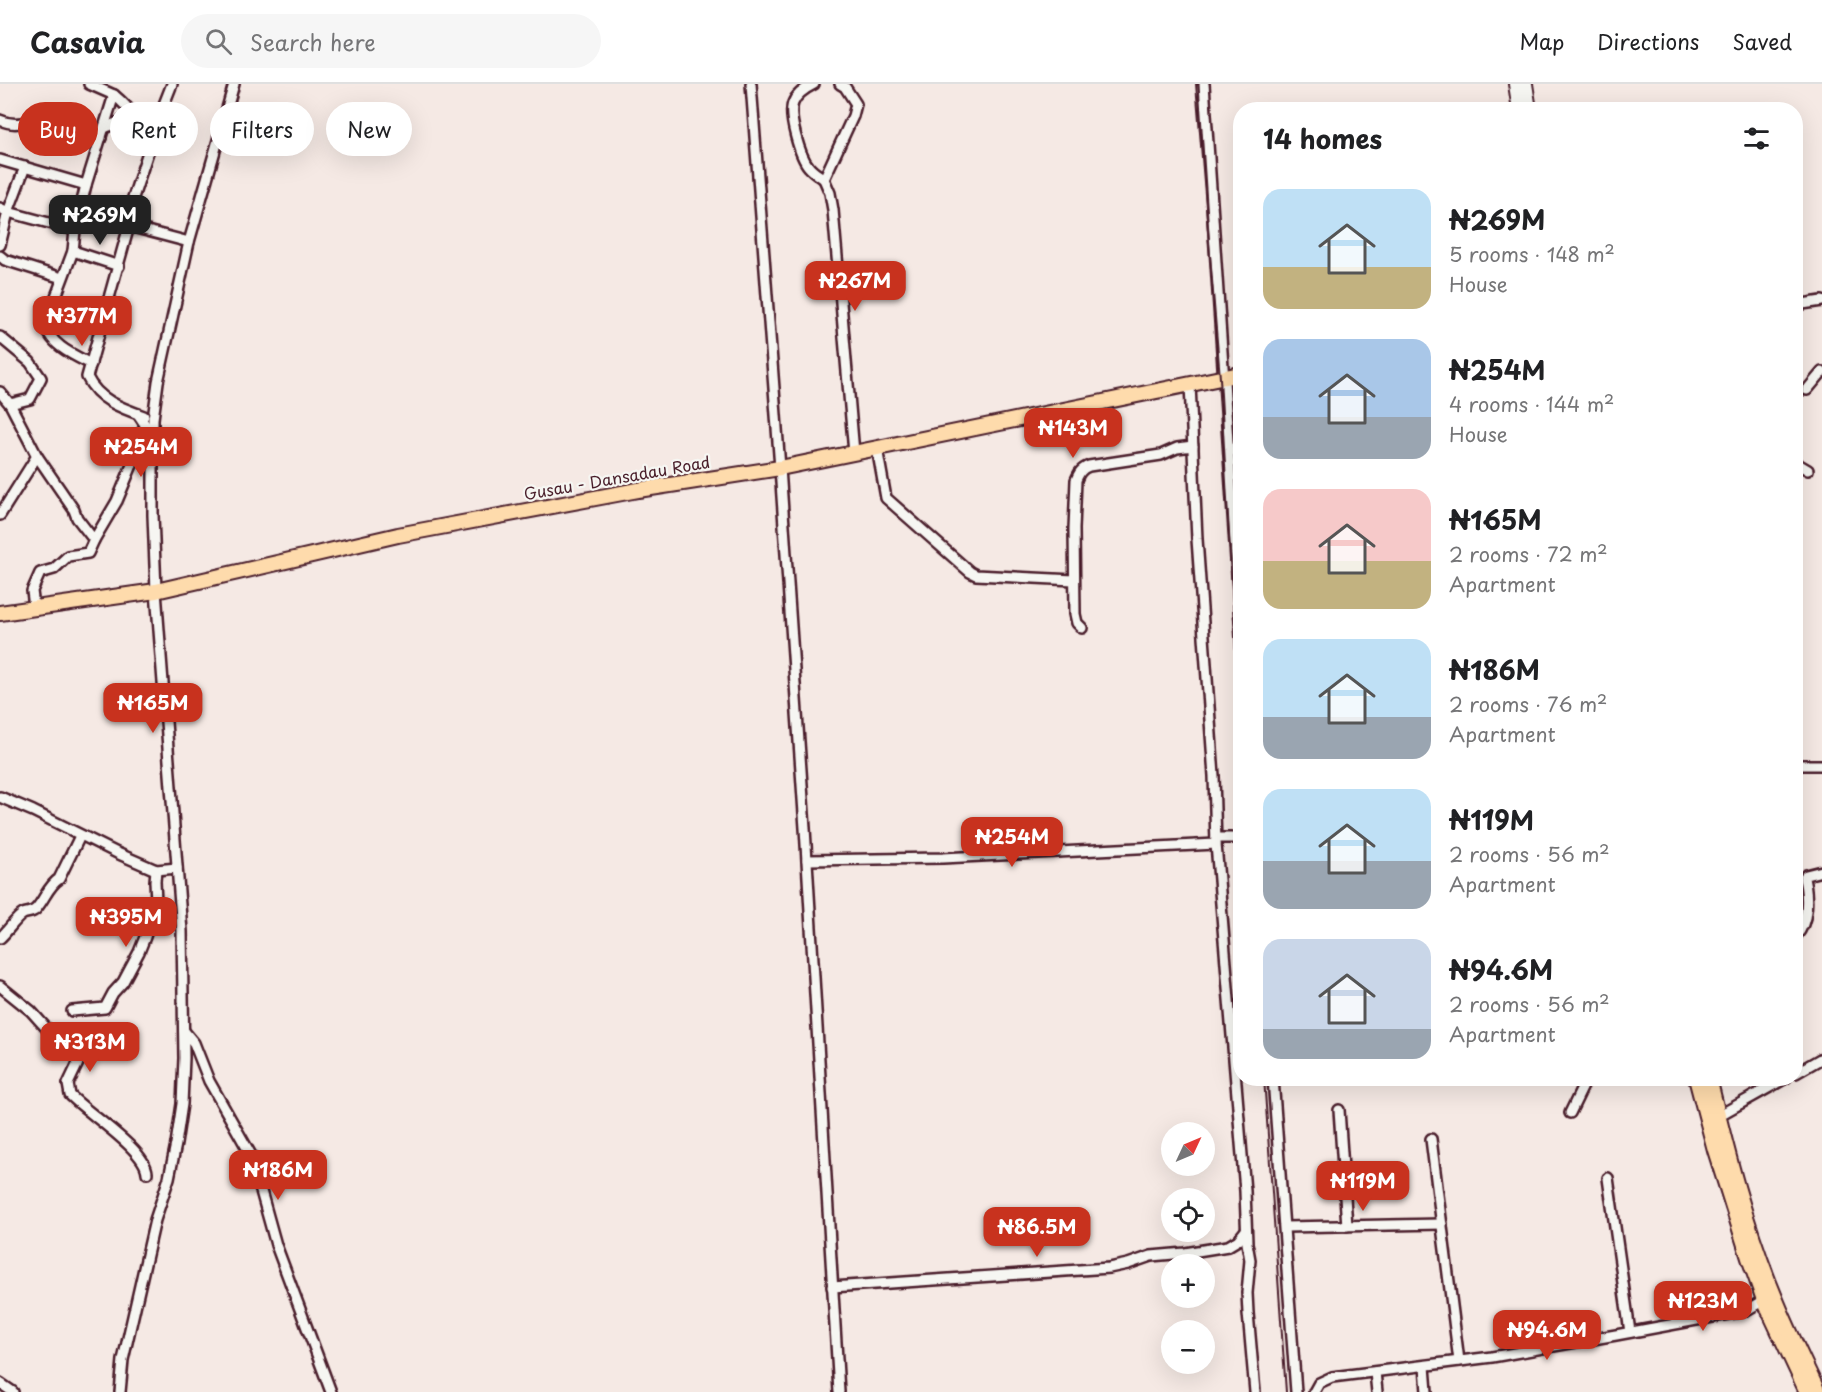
<!DOCTYPE html>
<meta charset="utf-8">
<style>
body{margin:0;font-family:"Playpen Sans",sans-serif;background:#f6f6f6;color:#202124;height:100vh;display:flex;flex-direction:column;font-size:22px;white-space:nowrap}
*{box-sizing:border-box;margin:0}
p{font-size:20px;color:#757577}
.icon{flex:none;width:33px;height:33px;fill:none;stroke:currentColor;stroke-width:2;stroke-linecap:round;stroke-linejoin:round}
.map{position:relative;flex:1;overflow:hidden}
.panel{position:absolute;left:1233px;top:18px;width:570px;height:984px;display:flex;flex-direction:column;background:#fff;border-radius:24px;box-shadow:0 6px 24px #0002}
.panel>*{flex:none}
.guide{position:absolute;left:18px;top:18px;width:570px;height:54px;display:flex;gap:12px}
.needle{width:39px;rotate:46deg}
.controls{position:absolute;left:1161px;top:1038px;display:grid;gap:12px}
.controls a{display:grid;place-items:center;width:54px;height:54px;border-radius:50%;background:#fff;box-shadow:0 6px 24px #0002;font-size:30px}
.price{position:absolute;translate:-50% -51px;padding:0 14px;border-radius:12px;background:#c8321e;color:#fff;font-size:20px;line-height:39px;filter:drop-shadow(0 2px 3px #0008)}
.price::after{content:'';position:absolute;left:50%;top:36px;width:18px;height:14px;margin-left:-9px;background:inherit;clip-path:polygon(0 0,100% 0,50% 100%)}
.price.on{background:#222;color:#fff}
ul{padding:0;list-style:none}
li{display:flex;align-items:center;gap:18px;height:150px;padding:0 30px}
li span{display:grid;place-items:center;flex:none;width:168px;height:120px;border-radius:18px;color:#555}
li>.icon{margin-inline-start:auto}
span .icon{width:72px;height:72px;fill:#fffc;stroke-width:1}
li b{font-size:26px}
h2{display:flex;justify-content:space-between;align-items:center;height:72px;padding:0 30px;font-size:26px}
.chip{padding:0 21px;border-radius:27px;background:#fff;box-shadow:0 6px 24px #0002;font-size:21px;line-height:54px}
.chip.on{background:#c8321e;color:#fff}
header{display:flex;align-items:center;gap:36px;box-sizing:border-box;height:84px;padding:0 30px;background:#fff;border-bottom:2px solid #e0e0e0}
header strong{font-size:28px}
nav{display:flex;gap:33px;margin-inline-start:auto;font-size:21px}
.search{width:420px;height:54px;background:#f6f6f6;display:flex;align-items:center;gap:15px;box-sizing:border-box;padding:0 21px;border-radius:33px;color:#757577;font-size:22px}
.map>svg:first-child{display:block}
</style>
<header>
<strong>Casavia</strong>
<div class="search"><svg class="icon" aria-label="search" viewBox="0 0 24 24"><circle cx="10" cy="10" r="6"/><path d="M15 15l6 6"/></svg>Search here</div>
<nav><a>Map</a><a>Directions</a><a>Saved</a></nav>
</header>
<div class="map">
<svg width="1822" height="1308" viewBox="0 0 1822 1308">
<rect width="100%" height="100%" fill="#f5e9e4"/>
<filter id="ink" filterUnits="userSpaceOnUse"><feTurbulence type="fractalNoise" baseFrequency=".0167" numOctaves="2"/><feDisplacementMap in="SourceGraphic" scale="12" xChannelSelector="R" yChannelSelector="G"/><feConvolveMatrix kernelMatrix="1 2 1 2 8 2 1 2 1" color-interpolation-filters="sRGB"/></filter>
<g filter="url(#ink)">
<g fill="none" stroke-linecap="round" stroke-linejoin="round">
<g stroke="#4a1f2b" stroke-width="14">
<g id="street">
<path d="M 89,0 L 114,11"/>
<path d="M 751,0 L 780,384 L 805,744 L 839,1308"/>
<path d="M 814,0 C 806,4 796,11 793,19 C 788,32 800,73 809,83 C 813,88 819,91 824,95 L 853,32 L 856,20 L 845,3 L 840,0"/>
<path d="M 1204,0 L 1240,535"/>
<path d="M 0,36 C 11,41 19,40 30,37 L 101,54"/>
<path d="M 104,44 L 134,32 L 161,28 L 172,0"/>
<path d="M 0,76 L 86,101"/>
<path d="M 824,95 L 830,109 L 833,126 L 854,369"/>
<path d="M 0,124 L 8,128 L 75,146"/>
<path d="M 79,129 L 189,158"/>
<path d="M 129,142 L 87,293 C 98,316 121,324 144,332"/>
<path d="M 0,161 L 8,128 L 25,83"/>
<path d="M 73,167 L 119,182"/>
<path d="M 0,172 L 5,176 L 62,194"/>
<path d="M 1796,221 L 1822,217"/>
<path d="M 0,253 L 30,278 L 41,294 L 30,315 L 10,320"/>
<path d="M 91,280 C 75,272 47,260 46,239 L 73,167 L 75,146 L 86,101 L 114,11 C 130,24 146,44 149,65 L 124,141"/>
<path d="M 1190,300 L 1197,455 L 1214,692 L 1216,760 L 1245,1107 L 1247,1159 L 1250,1176 L 1247,1209 L 1248,1229 L 1255,1308"/>
<path d="M 1807,306 L 1822,288"/>
<path d="M 0,308 L 10,320 L 37,372 L 74,426 L 77,434 L 94,456"/>
<path d="M 877,364 L 886,414 L 970,488 L 976,491 L 1074,496"/>
<path d="M 1796,379 L 1808,386"/>
<path d="M 0,431 L 37,372"/>
<path d="M 34,523 L 32,507 L 40,489 L 54,485 L 68,472 L 88,469 L 94,456 L 117,417 L 132,381 L 137,355 L 146,342 L 138,330"/>
<path d="M 1082,544 L 1077,539 L 1075,530 L 1074,445 L 1076,396 C 1079,389 1081,385 1089,382 L 1161,371 L 1177,364 L 1193,362"/>
<path d="M 1796,681 L 1822,681"/>
<path d="M 0,713 L 33,727 L 117,769 L 156,786 L 177,784"/>
<path d="M 1216,754 L 1240,754"/>
<path d="M 807,776 L 943,774 L 1216,760"/>
<path d="M 1796,852 C 1809,838 1808,812 1804,794 L 1806,791 L 1822,787"/>
<path d="M 0,854 C 7,848 16,834 23,830 C 28,828 32,829 36,825 C 45,815 48,802 59,795 L 80,752"/>
<path d="M 0,902 L 31,927 L 48,946 L 76,969 L 78,979 L 68,1000 L 70,1011 C 87,1029 146,1066 147,1089"/>
<path d="M 72,927 L 105,924 L 113,909 L 123,898 L 139,868 L 145,853 L 156,818 L 155,797 L 156,786"/>
<path d="M 184,947 L 194,959 L 209,997 L 251,1071 L 276,1161 L 331,1308"/>
<path d="M 1796,989 L 1822,974"/>
<path d="M 1273,994 L 1296,1308"/>
<path d="M 1339,1026 L 1347,1142"/>
<path d="M 1570,1029 L 1587,994"/>
<path d="M 1718,1032 L 1786,994"/>
<path d="M 1431,1055 L 1459,1277"/>
<path d="M 1608,1094 L 1630,1248"/>
<path d="M 1285,1143 L 1442,1140"/>
<path d="M 832,1203 L 1109,1184 L 1128,1180 L 1151,1172 L 1185,1169 L 1228,1162 L 1238,1156 L 1246,1146"/>
<path d="M 1425,1282 L 1427,1308"/>
<path d="M 1375,1288 L 1377,1308"/>
<path d="M 0,1299 L 13,1308"/>
<path d="M 120,1308 L 123,1276 L 155,1136 L 169,1094 L 176,1060 L 182,1020 L 184,974 L 182,847 L 156,507 L 153,431 L 153,335 L 158,298 L 189,158 L 234,0"/>
<path d="M 1314,1308 L 1319,1299 L 1332,1293 L 1492,1273 L 1616,1251 L 1745,1227 L 1769,1213"/>
</g>
</g>
<g stroke="#4a1f2b" stroke-width="16">
<g id="secondary">
<path d="M 1515,0 L 1519,26"/>
<path d="M 1526,0 L 1530,26"/>
</g>
</g>
<g stroke="#4a1f2b" stroke-width="18">
<g id="primary">
<path d="M 0,529 L 156,507 L 398,451 L 638,406 L 780,384 L 1240,290"/>
<path d="M 1696,994 L 1715,1066 L 1749,1174 L 1764,1216 L 1807,1308"/>
<path d="M 1709,994 C 1727,1068 1745,1141 1774,1211 C 1787,1244 1803,1276 1818,1308"/>
</g>
</g>
<use href="#street" stroke="#f6f6f2" stroke-width="9"/>
<use href="#secondary" stroke="#f6f6f2" stroke-width="12"/>
<use href="#primary" stroke="#fedbac" stroke-width="14"/>
<g stroke="#4a1f2b" stroke-width="2">
<path d="M 1196,0 L 1220,294 L 1240,640"/>
<path d="M 1264,994 L 1286,1308"/>
</g>
</g>
</g>
<g text-anchor="middle" stroke-width="4.5" stroke-linejoin="round" paint-order="stroke">
<g font-size="16" fill="#4a1f2b" stroke="#f6f6f2">
<text transform="translate(617 394) rotate(-10)" y="6">Gusau - Dansadau Road</text>
</g>
</g>
</svg>
<div class="controls">
<a><svg class="needle" viewBox="-14 -14 28 28"><path d="M0-13l5 13h-10z" fill="#e53935"/><path d="M0 13l5-13h-10z" fill="#757577"/></svg></a>
<a><svg class="icon" aria-label="locate" viewBox="0 0 24 24"><circle cx="12" cy="12" r="6"/><path d="M12 2v4M12 18v4M2 12h4M18 12h4"/></svg></a>
<a>+</a>
<a>−</a>
</div>
<b class="price on" style="left:100px;top:162px">₦269M</b>
<b class="price" style="left:855px;top:228px">₦267M</b>
<b class="price" style="left:82px;top:263px">₦377M</b>
<b class="price" style="left:1073px;top:375px">₦143M</b>
<b class="price" style="left:141px;top:394px">₦254M</b>
<b class="price" style="left:153px;top:650px">₦165M</b>
<b class="price" style="left:1012px;top:784px">₦254M</b>
<b class="price" style="left:126px;top:864px">₦395M</b>
<b class="price" style="left:90px;top:989px">₦313M</b>
<b class="price" style="left:278px;top:1117px">₦186M</b>
<b class="price" style="left:1363px;top:1128px">₦119M</b>
<b class="price" style="left:1037px;top:1174px">₦86.5M</b>
<b class="price" style="left:1703px;top:1248px">₦123M</b>
<b class="price" style="left:1547px;top:1277px">₦94.6M</b>
<div class="guide">
<a class="chip on">Buy</a>
<a class="chip">Rent</a>
<a class="chip">Filters</a>
<a class="chip">New</a>
</div>
<section class="panel">
<h2>14 homes<svg class="icon" aria-label="filters" viewBox="0 0 24 24"><path d="M4 7h16M4 17h16"/><circle cx="9" cy="7" r="2"/><circle cx="15" cy="17" r="2"/></svg></h2>
<ul>
<li><span style="background:linear-gradient(#bfe0f5 65%,#c2b280 0)"><svg class="icon" aria-label="home" viewBox="0 0 24 24"><path d="M3 11l9-7 9 7M6 9v11h12V9"/></svg></span><div><b>₦269M</b><p>5 rooms · 148 m²</p><p>House</p></div></li>
<li><span style="background:linear-gradient(#a9c7e8 65%,#9aa5b1 0)"><svg class="icon" aria-label="home" viewBox="0 0 24 24"><path d="M3 11l9-7 9 7M6 9v11h12V9"/></svg></span><div><b>₦254M</b><p>4 rooms · 144 m²</p><p>House</p></div></li>
<li><span style="background:linear-gradient(#f6c9c9 60%,#c2b280 0)"><svg class="icon" aria-label="home" viewBox="0 0 24 24"><path d="M3 11l9-7 9 7M6 9v11h12V9"/></svg></span><div><b>₦165M</b><p>2 rooms · 72 m²</p><p>Apartment</p></div></li>
<li><span style="background:linear-gradient(#bfe0f5 65%,#9aa5b1 0)"><svg class="icon" aria-label="home" viewBox="0 0 24 24"><path d="M3 11l9-7 9 7M6 9v11h12V9"/></svg></span><div><b>₦186M</b><p>2 rooms · 76 m²</p><p>Apartment</p></div></li>
<li><span style="background:linear-gradient(#bfe0f5 60%,#9aa5b1 0)"><svg class="icon" aria-label="home" viewBox="0 0 24 24"><path d="M3 11l9-7 9 7M6 9v11h12V9"/></svg></span><div><b>₦119M</b><p>2 rooms · 56 m²</p><p>Apartment</p></div></li>
<li><span style="background:linear-gradient(#c9d6e8 75%,#9aa5b1 0)"><svg class="icon" aria-label="home" viewBox="0 0 24 24"><path d="M3 11l9-7 9 7M6 9v11h12V9"/></svg></span><div><b>₦94.6M</b><p>2 rooms · 56 m²</p><p>Apartment</p></div></li>
</ul>
</section>
</div>
